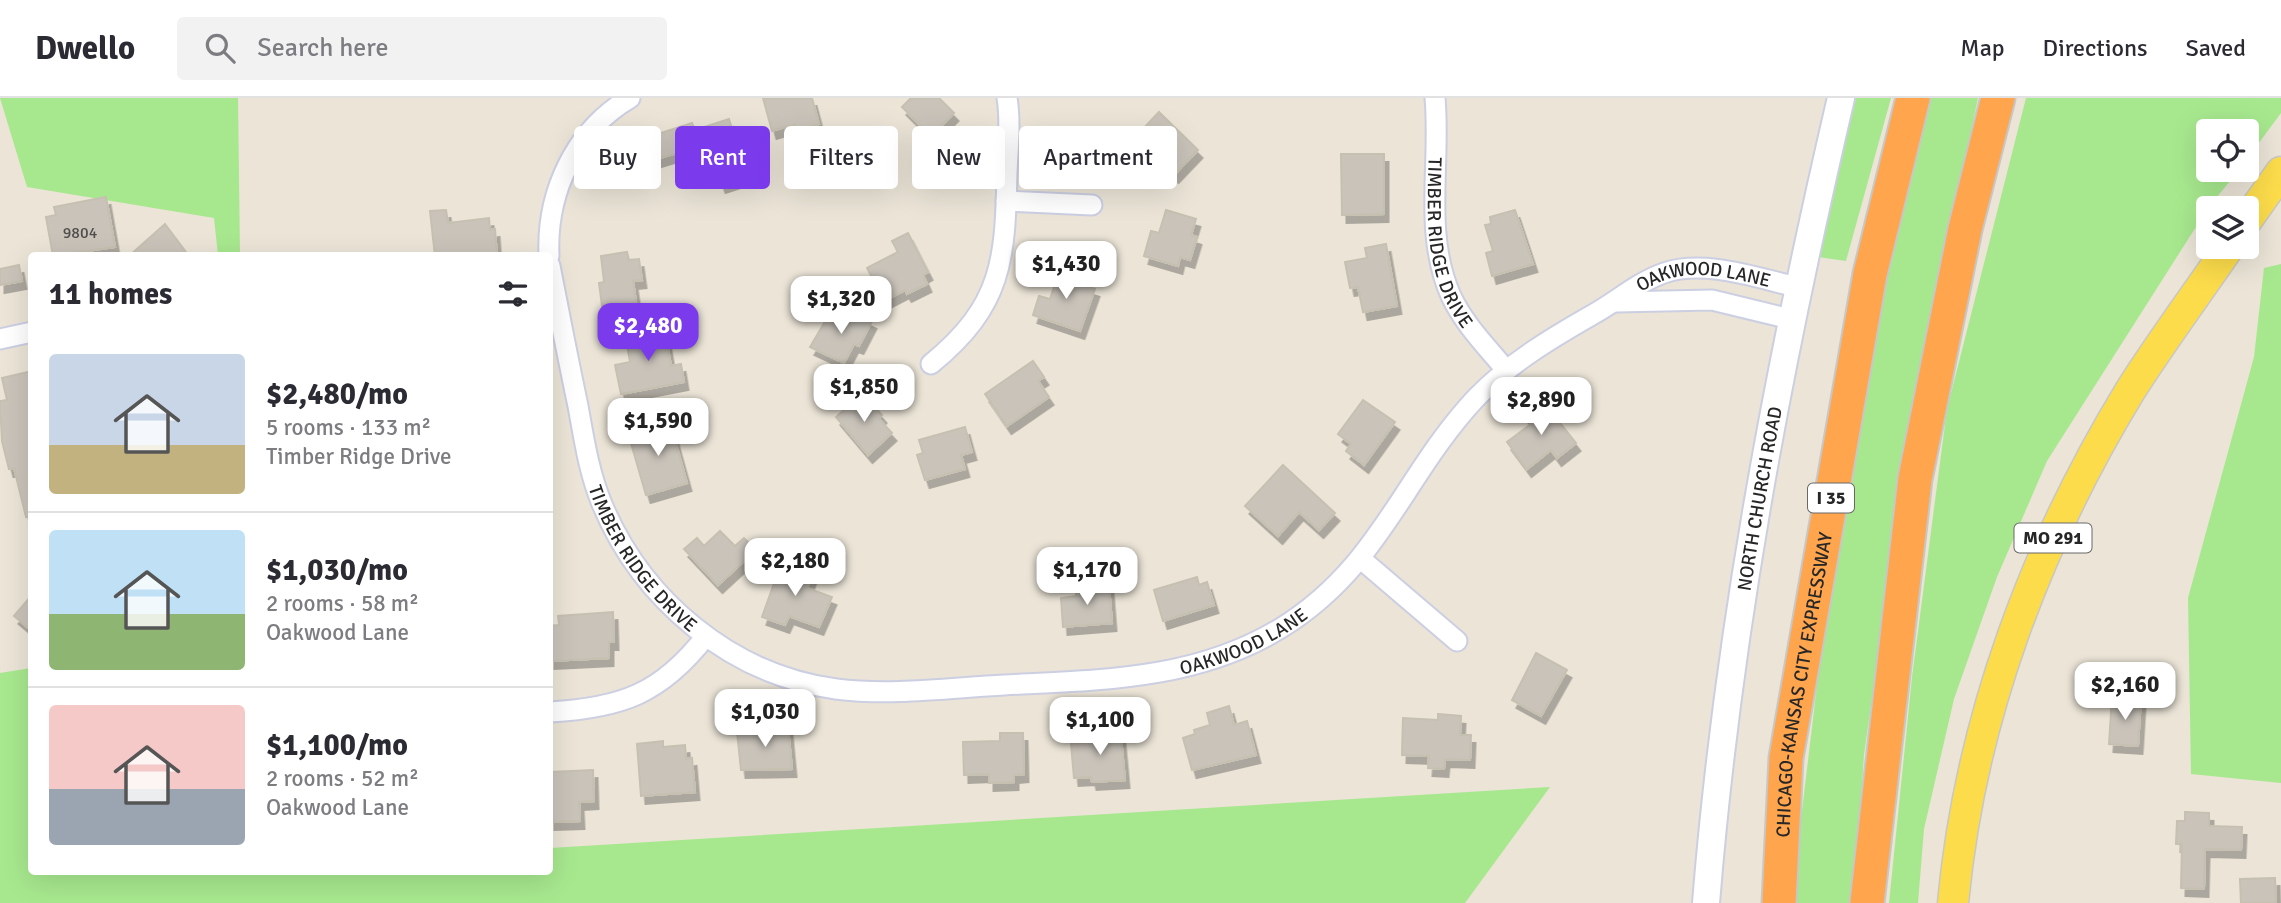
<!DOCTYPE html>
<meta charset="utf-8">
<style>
body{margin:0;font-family:Signika,sans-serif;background:#f2f2f3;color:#2b2b33;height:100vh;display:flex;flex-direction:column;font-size:26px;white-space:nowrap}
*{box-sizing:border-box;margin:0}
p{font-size:23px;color:#7c7c81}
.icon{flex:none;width:38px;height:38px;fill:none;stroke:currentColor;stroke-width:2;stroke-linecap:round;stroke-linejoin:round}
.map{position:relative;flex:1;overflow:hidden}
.details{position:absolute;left:28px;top:154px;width:525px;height:623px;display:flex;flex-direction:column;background:#fff;border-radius:7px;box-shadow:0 7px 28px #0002}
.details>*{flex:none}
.guide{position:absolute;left:574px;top:28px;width:665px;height:63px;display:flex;gap:14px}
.fabs{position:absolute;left:2196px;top:21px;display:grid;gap:14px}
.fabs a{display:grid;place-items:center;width:63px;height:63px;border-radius:7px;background:#fff;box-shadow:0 7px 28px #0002;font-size:35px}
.price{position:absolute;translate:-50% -60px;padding:0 16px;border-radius:14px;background:#fff;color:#222;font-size:23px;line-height:46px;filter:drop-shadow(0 2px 4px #0008)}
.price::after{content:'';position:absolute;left:50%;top:42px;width:21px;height:16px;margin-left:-10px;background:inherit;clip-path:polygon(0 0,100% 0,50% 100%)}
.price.active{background:#7c3aed;color:#fff}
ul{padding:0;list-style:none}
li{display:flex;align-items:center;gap:21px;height:175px;padding:0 21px}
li+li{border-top:2px solid #e1e1e2}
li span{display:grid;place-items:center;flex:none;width:196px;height:140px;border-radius:7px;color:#555}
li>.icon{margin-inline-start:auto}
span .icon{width:84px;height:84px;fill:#fffc;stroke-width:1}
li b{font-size:30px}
h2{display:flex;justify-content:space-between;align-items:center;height:84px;padding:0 21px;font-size:30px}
.pill{padding:0 24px;border-radius:7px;background:#fff;box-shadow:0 7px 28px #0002;font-size:24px;line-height:63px}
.pill.active{background:#7c3aed;color:#fff}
header{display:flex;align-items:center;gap:42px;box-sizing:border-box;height:98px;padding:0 35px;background:#fff;border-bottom:2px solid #e1e1e2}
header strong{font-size:33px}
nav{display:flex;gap:38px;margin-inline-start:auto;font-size:24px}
.search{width:490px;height:63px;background:#f2f2f3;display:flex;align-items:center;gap:18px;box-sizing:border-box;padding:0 24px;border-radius:7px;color:#7c7c81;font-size:26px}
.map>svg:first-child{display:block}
</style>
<header>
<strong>Dwello</strong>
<div class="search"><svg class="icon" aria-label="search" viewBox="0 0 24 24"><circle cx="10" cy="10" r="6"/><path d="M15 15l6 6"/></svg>Search here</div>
<nav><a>Map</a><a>Directions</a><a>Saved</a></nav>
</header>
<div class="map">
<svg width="2281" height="805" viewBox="0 0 2281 805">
<defs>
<filter id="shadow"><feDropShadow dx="4.5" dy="8" stdDeviation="0" flood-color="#0004"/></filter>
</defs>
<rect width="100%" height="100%" fill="#ebe4d7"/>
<g fill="#a7e88e">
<path d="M 0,0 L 238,0 L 240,157 L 218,157 L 214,120 L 27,89 Z"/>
<path d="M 1856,0 L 1891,0 L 1846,163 L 1818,159 Z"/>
<path d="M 1929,0 L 1978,0 L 1913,308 L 1864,657 L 1854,805 L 1791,805 L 1820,562 L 1886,175 Z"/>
<path d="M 2026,0 L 2281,0 L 2281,15 L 2247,61 L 2247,33 L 2208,33 L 2208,72 L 2239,72 L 2208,110 L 2047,363 L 1997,479 L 1954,601 L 1924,731 L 1918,805 L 1889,805 L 1912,579 L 1947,311 Z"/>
<path d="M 2281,166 L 2281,685 L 2191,676 L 2188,500 L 2254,259 L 2264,170 Z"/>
<path d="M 31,570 L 32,774 L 550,774 L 550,750 L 1550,689 L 1465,805 L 0,805 L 0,575 Z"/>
</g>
<g fill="#c9c3ba" stroke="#c6c0b1" stroke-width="2" filter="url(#shadow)">
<path d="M 763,0 L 812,0 L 819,26 L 797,32 L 795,26 L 772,33 Z"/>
<path d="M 911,0 L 939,0 L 954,15 L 931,38 L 902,9 Z"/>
<path d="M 1159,14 L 1198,52 L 1174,77 L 1154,57 L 1145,66 L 1127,48 Z"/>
<path d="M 729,21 L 736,43 L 727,45 L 739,81 L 721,87 L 715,69 L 688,77 L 680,54 L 657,61 L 649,39 L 692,25 L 695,32 Z"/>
<path d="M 1341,56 L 1384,56 L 1384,116 L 1342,117 Z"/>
<path d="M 106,99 L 115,149 L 53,158 L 46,119 L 56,117 L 54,109 Z"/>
<path d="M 446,112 L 448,125 L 489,120 L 490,132 L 495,131 L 497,158 L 435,158 L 430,113 Z"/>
<path d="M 1166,112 L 1196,121 L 1191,137 L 1197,139 L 1190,162 L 1180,159 L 1178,168 L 1144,158 L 1151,133 L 1159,135 Z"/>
<path d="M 1515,112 L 1533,166 L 1492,178 L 1486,155 L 1493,153 L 1485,127 L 1491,126 L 1490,119 Z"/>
<path d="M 165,126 L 189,158 L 129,158 Z"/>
<path d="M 908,135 L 928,174 L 923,177 L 927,186 L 907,196 L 905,192 L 884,203 L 867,170 L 898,154 L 892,143 Z"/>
<path d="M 1386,146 L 1397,208 L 1363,214 L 1358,189 L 1350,190 L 1345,164 L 1367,160 L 1365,150 Z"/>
<path d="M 627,154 L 629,162 L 639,161 L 642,182 L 633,183 L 636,204 L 602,208 L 599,185 L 604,184 L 601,158 Z"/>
<path d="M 19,167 L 22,183 L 0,187 L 0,171 Z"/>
<path d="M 1061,168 L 1083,176 L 1080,186 L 1095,191 L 1080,233 L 1033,217 L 1039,198 L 1050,201 Z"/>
<path d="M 852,213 L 872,223 L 859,248 L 854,246 L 844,265 L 810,249 L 830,215 L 847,223 Z"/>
<path d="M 664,228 L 671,268 L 681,266 L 684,284 L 621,296 L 615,267 L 630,264 L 627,247 L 632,246 L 630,235 Z"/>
<path d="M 1033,263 L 1044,279 L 1038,283 L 1049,299 L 1007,328 L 985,296 Z"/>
<path d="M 32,273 L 32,418 L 26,419 L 14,370 L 9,371 L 2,343 L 0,303 L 7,302 L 2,280 Z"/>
<path d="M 862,295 L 882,317 L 879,321 L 892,335 L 868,357 L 836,319 Z"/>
<path d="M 1363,302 L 1395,324 L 1364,367 L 1346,353 L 1351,346 L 1338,336 Z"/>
<path d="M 1542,302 L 1576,345 L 1557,360 L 1551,352 L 1527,371 L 1507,344 L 1531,326 L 1524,317 Z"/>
<path d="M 670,324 L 687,385 L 646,397 L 628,335 Z"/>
<path d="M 965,329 L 972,354 L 961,357 L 965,371 L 925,382 L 917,357 L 923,355 L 919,342 Z"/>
<path d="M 1283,367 L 1335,415 L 1319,432 L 1299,414 L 1278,438 L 1245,408 Z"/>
<path d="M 720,433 L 735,448 L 744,440 L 756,452 L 718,487 L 684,451 L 697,440 L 704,448 Z"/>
<path d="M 782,463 L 813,474 L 807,490 L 832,499 L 819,529 L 789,518 L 785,527 L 762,519 Z"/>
<path d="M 1197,479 L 1199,487 L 1207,484 L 1214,507 L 1163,523 L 1154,492 Z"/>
<path d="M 1109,487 L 1112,525 L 1063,529 L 1061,500 L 1076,498 L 1076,490 Z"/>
<path d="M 32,497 L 32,533 L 14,518 Z"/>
<path d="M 613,514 L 614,544 L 609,544 L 609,560 L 550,563 L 550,528 L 559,527 L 558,518 Z"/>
<path d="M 1536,555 L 1567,572 L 1541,618 L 1512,602 Z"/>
<path d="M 2112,599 L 2141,601 L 2138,648 L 2109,646 Z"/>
<path d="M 1229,608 L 1234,627 L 1247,623 L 1256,657 L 1192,672 L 1183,640 L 1195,636 L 1194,632 L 1210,627 L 1207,615 Z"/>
<path d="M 1438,616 L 1461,618 L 1460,637 L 1471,637 L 1470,662 L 1445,661 L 1444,671 L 1428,670 L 1429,658 L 1402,657 L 1403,620 L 1438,622 Z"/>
<path d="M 1120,628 L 1125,682 L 1092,684 L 1091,679 L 1074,680 L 1071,646 L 1099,643 L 1098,630 Z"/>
<path d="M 788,629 L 792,671 L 741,672 L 737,634 Z"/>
<path d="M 1000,635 L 1023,635 L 1024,676 L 1014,677 L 1014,684 L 989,685 L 989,676 L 964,677 L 963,644 L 1000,643 Z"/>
<path d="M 663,643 L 663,649 L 685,647 L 686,661 L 692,660 L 695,694 L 641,698 L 637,646 Z"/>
<path d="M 593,672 L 594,703 L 579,704 L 580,723 L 550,724 L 550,674 Z"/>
<path d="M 2185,714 L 2209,715 L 2209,728 L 2242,729 L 2241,752 L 2205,751 L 2204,791 L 2181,790 L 2182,746 L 2176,746 L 2177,723 L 2185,723 Z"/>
<path d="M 2275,780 L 2276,805 L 2241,805 L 2240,781 Z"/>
</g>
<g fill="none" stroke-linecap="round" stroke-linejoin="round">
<g stroke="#cccfe2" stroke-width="23">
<g id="street">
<path id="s1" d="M 1435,0 C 1441,66 1423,135 1451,198 C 1464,226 1487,249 1506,272"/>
<path d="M 1006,103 L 1092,107"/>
<path d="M 549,158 C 546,95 575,32 630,0"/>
<path id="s2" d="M 550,168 C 559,214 568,261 578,308 C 584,341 589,375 602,406 C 642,502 731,577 836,591 C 891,598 949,590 1004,587 C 1101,582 1196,582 1281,530 C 1380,469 1403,378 1476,300 C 1510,265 1550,241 1592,217 C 1616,204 1638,184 1664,175 C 1704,161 1757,180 1797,189"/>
<path d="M 1616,204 L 1712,202 L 1790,221"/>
<path d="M 0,241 L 32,234"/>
<path d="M 931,266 C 1003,207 1005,162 1007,75 C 1008,51 1011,24 1007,0"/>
<path d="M 1361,461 L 1457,543"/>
<path d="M 550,614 C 621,610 661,596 706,538"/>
</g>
</g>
<g stroke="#cccfe2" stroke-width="30">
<g id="secondary">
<path id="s3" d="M 1706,805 C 1728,533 1779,265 1841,0"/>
</g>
</g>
<g stroke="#c7c7c7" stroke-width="33">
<g id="primary">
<path d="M 2247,122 L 2281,74"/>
<path d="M 1953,805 C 1970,623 2035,449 2130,293 C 2161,244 2196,197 2229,149"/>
</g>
</g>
<g stroke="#c7c7c7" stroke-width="37">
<g id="highway">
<path id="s4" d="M 1779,805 L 1786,660 L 1870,176 L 1913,0"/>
<path d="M 1867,805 L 1915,381 L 1965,131 L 1998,0"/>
</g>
</g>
<use href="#street" stroke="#fff" stroke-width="19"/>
<use href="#secondary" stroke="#fff" stroke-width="26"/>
<use href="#primary" stroke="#fcdc4b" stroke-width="30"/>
<use href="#highway" stroke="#ffa54e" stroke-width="33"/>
</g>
<g text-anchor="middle" stroke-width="6" stroke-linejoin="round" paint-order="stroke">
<g font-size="16" fill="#504e4c">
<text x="80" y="140">9804</text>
</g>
<g fill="#fff" stroke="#686868" stroke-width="2">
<rect x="1808" y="385.5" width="46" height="29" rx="5"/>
<rect x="2014.5" y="425.5" width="77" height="29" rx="5"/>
</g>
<g font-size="18" font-weight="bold" fill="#272727">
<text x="1831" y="406">I 35</text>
<text x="2053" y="446">MO 291</text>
</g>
<g font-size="19" fill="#272727" stroke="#fff">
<text dy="7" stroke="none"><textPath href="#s1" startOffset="147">TIMBER RIDGE DRIVE</textPath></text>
<text dy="7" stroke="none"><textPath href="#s2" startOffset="1580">OAKWOOD LANE</textPath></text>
<text dy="7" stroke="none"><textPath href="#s3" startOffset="408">NORTH CHURCH ROAD</textPath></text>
<text dy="7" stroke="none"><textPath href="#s2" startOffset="312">TIMBER RIDGE DRIVE</textPath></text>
<text dy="7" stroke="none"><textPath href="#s2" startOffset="970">OAKWOOD LANE</textPath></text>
<text dy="7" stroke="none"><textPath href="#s4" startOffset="220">CHICAGO-KANSAS CITY EXPRESSWAY</textPath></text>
</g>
</g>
</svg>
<div class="fabs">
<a><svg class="icon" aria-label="locate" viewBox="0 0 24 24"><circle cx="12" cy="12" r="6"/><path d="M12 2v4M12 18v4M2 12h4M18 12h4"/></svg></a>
<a><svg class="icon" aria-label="layers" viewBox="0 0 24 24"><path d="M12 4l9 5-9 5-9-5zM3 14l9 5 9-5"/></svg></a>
</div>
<b class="price" style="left:1066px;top:203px">$1,430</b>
<b class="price" style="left:841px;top:238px">$1,320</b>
<b class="price active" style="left:648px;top:265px">$2,480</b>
<b class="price" style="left:864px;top:326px">$1,850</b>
<b class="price" style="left:1541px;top:339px">$2,890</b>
<b class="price" style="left:658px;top:360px">$1,590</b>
<b class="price" style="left:795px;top:500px">$2,180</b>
<b class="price" style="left:1087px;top:509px">$1,170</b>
<b class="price" style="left:2125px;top:624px">$2,160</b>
<b class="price" style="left:765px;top:651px">$1,030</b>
<b class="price" style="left:1100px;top:659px">$1,100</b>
<div class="guide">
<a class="pill">Buy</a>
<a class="pill active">Rent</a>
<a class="pill">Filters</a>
<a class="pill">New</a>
<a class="pill">Apartment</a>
</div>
<section class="details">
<h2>11 homes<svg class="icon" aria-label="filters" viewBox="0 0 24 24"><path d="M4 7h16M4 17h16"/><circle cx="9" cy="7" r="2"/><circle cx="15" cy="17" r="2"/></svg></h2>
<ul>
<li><span style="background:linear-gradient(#c9d6e8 65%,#c2b280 0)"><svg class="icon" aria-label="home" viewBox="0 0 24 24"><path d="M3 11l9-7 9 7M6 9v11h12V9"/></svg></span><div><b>$2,480/mo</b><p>5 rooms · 133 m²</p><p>Timber Ridge Drive</p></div></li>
<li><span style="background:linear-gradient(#bfe0f5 60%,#8fb573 0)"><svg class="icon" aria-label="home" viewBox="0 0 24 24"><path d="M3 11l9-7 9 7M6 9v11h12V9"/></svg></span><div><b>$1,030/mo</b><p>2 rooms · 58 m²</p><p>Oakwood Lane</p></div></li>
<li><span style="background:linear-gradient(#f6c9c9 60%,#9aa5b1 0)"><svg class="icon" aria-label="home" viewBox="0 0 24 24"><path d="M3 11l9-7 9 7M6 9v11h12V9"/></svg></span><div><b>$1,100/mo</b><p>2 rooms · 52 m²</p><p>Oakwood Lane</p></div></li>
</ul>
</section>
</div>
